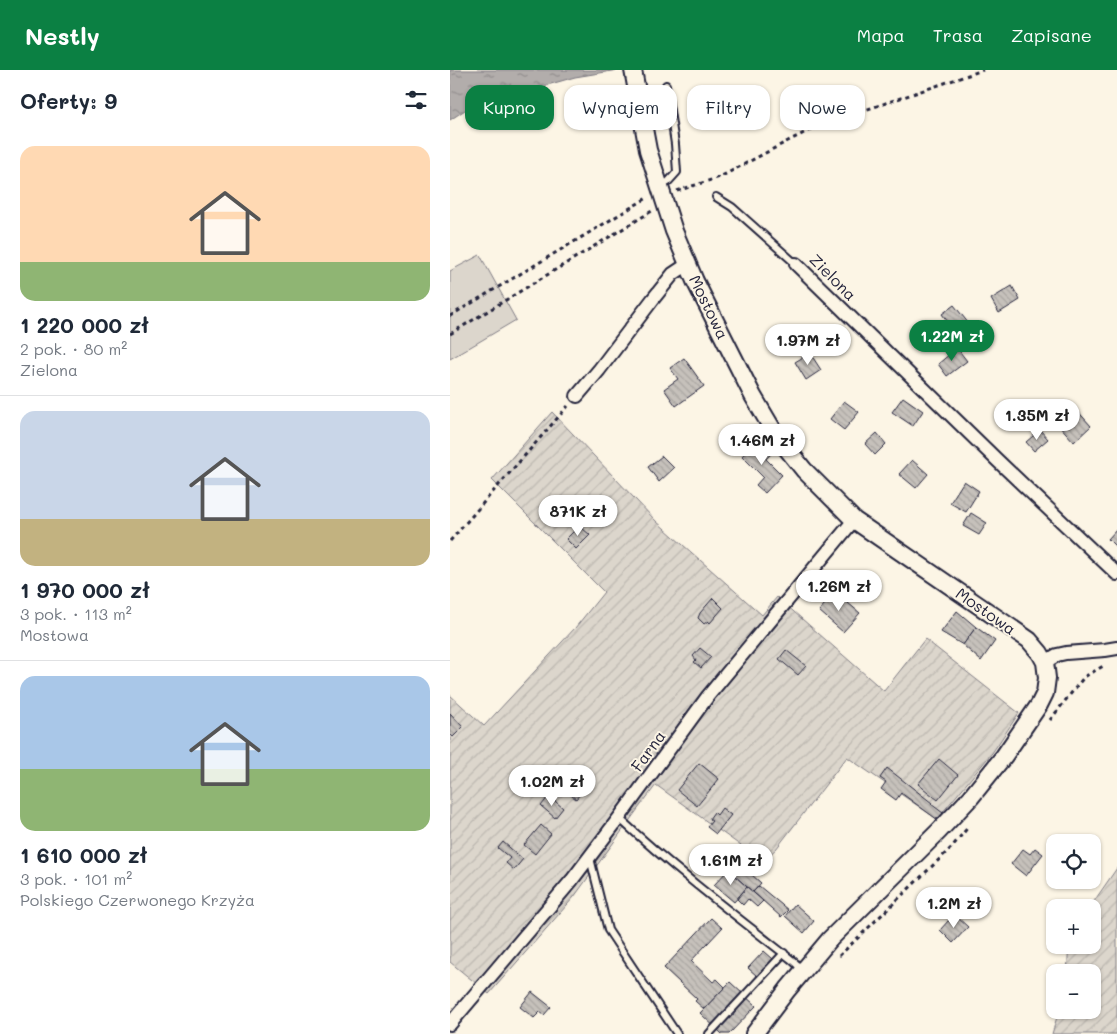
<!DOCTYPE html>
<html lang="pl">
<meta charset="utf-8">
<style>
body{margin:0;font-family:Mali,sans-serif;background:#f2f2f3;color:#1f2937;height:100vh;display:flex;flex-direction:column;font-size:19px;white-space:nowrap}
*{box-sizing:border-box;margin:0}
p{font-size:16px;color:#747a83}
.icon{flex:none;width:28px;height:28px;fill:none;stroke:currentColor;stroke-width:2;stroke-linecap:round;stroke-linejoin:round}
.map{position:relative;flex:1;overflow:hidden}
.drawer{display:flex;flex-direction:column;background:#fff;width:450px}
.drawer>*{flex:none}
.hud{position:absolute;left:15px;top:15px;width:475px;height:45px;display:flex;gap:10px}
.controls{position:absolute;left:596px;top:764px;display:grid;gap:10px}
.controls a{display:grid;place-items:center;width:55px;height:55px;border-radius:10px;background:#fff;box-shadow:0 1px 4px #0004;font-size:25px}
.price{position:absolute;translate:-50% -42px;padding:0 11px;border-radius:18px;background:#fff;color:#222;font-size:16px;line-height:32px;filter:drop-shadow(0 1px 2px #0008)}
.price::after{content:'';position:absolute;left:50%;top:30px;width:15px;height:11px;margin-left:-8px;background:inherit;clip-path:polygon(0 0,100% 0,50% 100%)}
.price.active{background:#0b8043;color:#fff}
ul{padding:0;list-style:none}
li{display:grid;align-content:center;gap:10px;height:265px;padding:0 20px}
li+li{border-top:1px solid #e0e1e3}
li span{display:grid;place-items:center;height:155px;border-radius:15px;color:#555}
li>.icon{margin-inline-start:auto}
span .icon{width:90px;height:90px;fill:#fffc;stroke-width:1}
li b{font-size:21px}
h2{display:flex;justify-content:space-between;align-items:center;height:60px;padding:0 20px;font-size:21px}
.chip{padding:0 18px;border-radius:15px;background:#fff;box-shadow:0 1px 4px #0004;font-size:18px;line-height:45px}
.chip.active{background:#0b8043;color:#fff}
header{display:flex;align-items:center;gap:30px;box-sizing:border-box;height:70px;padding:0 25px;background:#0b8043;color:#fff}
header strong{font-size:24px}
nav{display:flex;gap:28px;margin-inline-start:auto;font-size:18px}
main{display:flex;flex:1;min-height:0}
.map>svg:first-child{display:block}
</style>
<header>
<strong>Nestly</strong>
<nav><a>Mapa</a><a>Trasa</a><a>Zapisane</a></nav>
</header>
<main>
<section class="drawer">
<h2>Oferty: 9<svg class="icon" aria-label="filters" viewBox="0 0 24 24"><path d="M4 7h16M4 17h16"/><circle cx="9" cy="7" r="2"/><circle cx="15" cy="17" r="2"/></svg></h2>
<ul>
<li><span style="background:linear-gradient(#ffd9b3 75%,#8fb573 0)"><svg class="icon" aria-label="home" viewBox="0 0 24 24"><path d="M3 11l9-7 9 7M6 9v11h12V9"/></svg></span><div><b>1 220 000 zł</b><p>2 pok. · 80 m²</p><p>Zielona</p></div></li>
<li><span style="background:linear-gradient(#c9d6e8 70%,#c2b280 0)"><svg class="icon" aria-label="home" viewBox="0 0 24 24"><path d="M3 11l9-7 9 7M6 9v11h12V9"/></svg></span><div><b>1 970 000 zł</b><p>3 pok. · 113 m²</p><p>Mostowa</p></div></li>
<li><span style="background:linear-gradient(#a9c7e8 60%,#8fb573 0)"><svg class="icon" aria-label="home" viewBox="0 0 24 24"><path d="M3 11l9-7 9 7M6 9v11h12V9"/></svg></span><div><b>1 610 000 zł</b><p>3 pok. · 101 m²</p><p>Polskiego Czerwonego Krzyża</p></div></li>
</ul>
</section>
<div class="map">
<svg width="667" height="964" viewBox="0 0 667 964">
<defs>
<pattern id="garden-furrows" width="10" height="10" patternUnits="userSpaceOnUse" patternTransform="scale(1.25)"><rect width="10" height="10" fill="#dcd6cc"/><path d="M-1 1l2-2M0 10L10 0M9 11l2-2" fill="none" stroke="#bcb7b0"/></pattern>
<pattern id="water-ripples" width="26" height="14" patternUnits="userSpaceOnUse" patternTransform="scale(1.25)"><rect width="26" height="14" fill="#b2adab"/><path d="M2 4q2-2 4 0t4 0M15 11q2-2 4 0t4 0" fill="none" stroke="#908c8c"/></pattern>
<pattern id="building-back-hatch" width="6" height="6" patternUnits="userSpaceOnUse" patternTransform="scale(1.25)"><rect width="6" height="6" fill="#c6c1bb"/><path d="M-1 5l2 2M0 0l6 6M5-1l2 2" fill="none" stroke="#aaa6a2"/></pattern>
</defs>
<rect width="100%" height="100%" fill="#fcf5e5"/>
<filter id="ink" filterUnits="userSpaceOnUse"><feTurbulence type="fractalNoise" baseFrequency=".02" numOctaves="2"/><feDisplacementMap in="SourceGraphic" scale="10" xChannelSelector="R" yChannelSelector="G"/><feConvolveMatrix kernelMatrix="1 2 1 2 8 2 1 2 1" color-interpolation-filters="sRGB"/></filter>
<g filter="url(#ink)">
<path fill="#dcd6cc" stroke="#7f7c84" d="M 30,185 L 66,250 L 0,289 L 0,201 Z"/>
<g fill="url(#garden-furrows)" stroke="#7f7c84">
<path d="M 102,342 L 206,451 L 312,545 L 327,527 L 434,621 L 475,569 L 569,643 L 542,683 L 487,749 L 397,687 L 326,779 L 312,791 L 206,715 L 185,743 L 124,827 L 39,924 L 0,892 L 0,625 L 34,656 L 125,558 L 154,522 L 42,410 Z"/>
<path d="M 667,798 L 667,964 L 602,964 L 609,940 L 642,940 L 642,902 L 617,902 L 619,875 L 642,875 L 642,838 L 640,837 Z"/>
</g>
<path fill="url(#water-ripples)" stroke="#78757e" d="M 0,0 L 168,0 L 125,7 L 18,38 L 0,50 Z"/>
<g fill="url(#building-back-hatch)" stroke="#22223b">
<path d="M 562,216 L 570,230 L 549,243 L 541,229 Z"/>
<path d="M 504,235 L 519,254 L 506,263 L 492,244 Z"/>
<path d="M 329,261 L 336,273 L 325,280 L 318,268 Z"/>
<path d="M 507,278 L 517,291 L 497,306 L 488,294 Z"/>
<path d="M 360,283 L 371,300 L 356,310 L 345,292 Z"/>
<path d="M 234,288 L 254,316 L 226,336 L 214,319 L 228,309 L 220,298 Z"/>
<path d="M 453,327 L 473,341 L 463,356 L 442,342 Z"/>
<path d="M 394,331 L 409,342 L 394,360 L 380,349 Z"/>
<path d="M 625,338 L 641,356 L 624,372 L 608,354 Z"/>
<path d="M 590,360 L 598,369 L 584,381 L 576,372 Z"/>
<path d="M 427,363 L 436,374 L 425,385 L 415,374 Z"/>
<path d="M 307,370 L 321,384 L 316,389 L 332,405 L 315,423 L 306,415 L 313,407 L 292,386 Z"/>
<path d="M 212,386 L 224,398 L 209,412 L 198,397 Z"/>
<path d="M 462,390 L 478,404 L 466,418 L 449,404 Z"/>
<path d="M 514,411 L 529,421 L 516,442 L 500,433 Z"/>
<path d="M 521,443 L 537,453 L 529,465 L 513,456 Z"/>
<path d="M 133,452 L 135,454 L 132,458 L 140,465 L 126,479 L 116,469 Z"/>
<path d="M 667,459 L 667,478 L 658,469 Z"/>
<path d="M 385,522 L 410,543 L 393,562 L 369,541 Z"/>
<path d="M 263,528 L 273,538 L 260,553 L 258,551 L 254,554 L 248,548 L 250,543 Z"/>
<path d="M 507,541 L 526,557 L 513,575 L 491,562 Z"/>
<path d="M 526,557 L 545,571 L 531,591 L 513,575 Z"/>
<path d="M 250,578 L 261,587 L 251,598 L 244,592 L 246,590 L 243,586 Z"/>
<path d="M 336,580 L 356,596 L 348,605 L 329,589 Z"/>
<path d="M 0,643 L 13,657 L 3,667 L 0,664 Z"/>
<path d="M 489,689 L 508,705 L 488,730 L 468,714 Z"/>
<path d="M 249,693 L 269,709 L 247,736 L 227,720 Z"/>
<path d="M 437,698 L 482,733 L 481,734 L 493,743 L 488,750 L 451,723 L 446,730 L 431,719 L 436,712 L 430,708 Z"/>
<path d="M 117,703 L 135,718 L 126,729 L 108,715 Z"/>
<path d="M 99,726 L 113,738 L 105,748 L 91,736 Z"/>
<path d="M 272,738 L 281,745 L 266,764 L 257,757 L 262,751 L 259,749 L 264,742 L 267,745 Z"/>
<path d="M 91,755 L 101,764 L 85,784 L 74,775 Z"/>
<path d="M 53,772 L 73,789 L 64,800 L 56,793 L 60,788 L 48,778 Z"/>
<path d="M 585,778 L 593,784 L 576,806 L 561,794 L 573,779 L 580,784 Z"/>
<path d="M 291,795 L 311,813 L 303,822 L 283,804 Z"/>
<path d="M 278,800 L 297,817 L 284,832 L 264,815 Z"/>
<path d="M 309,816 L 338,840 L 331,847 L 303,822 Z"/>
<path d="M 297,817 L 313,831 L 307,837 L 298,829 L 293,835 L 287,829 Z"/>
<path d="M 345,834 L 364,851 L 354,863 L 335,846 Z"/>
<path d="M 507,847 L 518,857 L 503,873 L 490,860 L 499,850 L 502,853 Z"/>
<path d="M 261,848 L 272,858 L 241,891 L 263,912 L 267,909 L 275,917 L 254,939 L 245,931 L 247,929 L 214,898 Z"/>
<path d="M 314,881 L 323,889 L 307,906 L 298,898 Z"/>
<path d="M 280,912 L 306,936 L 279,964 L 272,964 L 250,943 Z"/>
<path d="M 82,922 L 101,937 L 94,945 L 90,942 L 84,948 L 70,937 Z"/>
</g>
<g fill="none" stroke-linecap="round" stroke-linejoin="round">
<g stroke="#22223b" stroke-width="10">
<g id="service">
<path d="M 210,116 L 218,112 L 227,102 L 225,74 L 216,15"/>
<path d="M 266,127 L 282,137 L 346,194"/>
<path d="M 169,748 C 224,799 283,844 342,890 L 353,900"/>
<path d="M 140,788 L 158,860 L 227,964"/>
<path d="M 259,964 L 334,883"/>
</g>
</g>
<g stroke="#22223b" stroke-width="16">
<g id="minor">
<path d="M 346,194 L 548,391 L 667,504"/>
<path d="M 127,326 L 149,300 L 203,229 L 223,204 L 238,194"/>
<path d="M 595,592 L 607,585 L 616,583 L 655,580 L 667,578"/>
<path d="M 0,954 L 122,810 L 169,748 L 258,626 L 404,450"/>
</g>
</g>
<g stroke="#22223b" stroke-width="20">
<path id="tertiary" d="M 183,0 L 198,80 L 224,161 L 245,211 L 303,326 L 326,365 L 354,400 L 404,450 L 579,570 L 590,583 L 595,592 L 597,608 L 595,623 L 589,635 L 554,686 L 521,727 L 489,761 L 380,869 L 338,919 L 304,964"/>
</g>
<g stroke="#22223b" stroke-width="3" stroke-dasharray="4 4" stroke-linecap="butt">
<path d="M 227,121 L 270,107 L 338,71 L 368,56 L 533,0"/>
<path d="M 0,246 L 197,128"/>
<path d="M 0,264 L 202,141"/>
<path d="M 0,471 L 118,336"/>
<path d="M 600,650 L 634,607 L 655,595"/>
<path d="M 389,886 L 501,778 L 519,756"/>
</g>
<use href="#service" stroke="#fcf5e5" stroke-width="6"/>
<use href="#minor" stroke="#fcf5e5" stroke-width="12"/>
<use href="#tertiary" stroke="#fcf5e5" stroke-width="16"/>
</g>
</g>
<g text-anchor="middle" stroke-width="4" stroke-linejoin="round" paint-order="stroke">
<g font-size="16" fill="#22223b" stroke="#fcf5e5">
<text transform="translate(383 207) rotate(45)" y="6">Zielona</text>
<text transform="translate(259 237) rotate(64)" y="6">Mostowa</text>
<text transform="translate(536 541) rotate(35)" y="6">Mostowa</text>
<text transform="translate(198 681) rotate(-54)" y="6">Farna</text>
</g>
</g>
</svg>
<div class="controls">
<a><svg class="icon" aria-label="locate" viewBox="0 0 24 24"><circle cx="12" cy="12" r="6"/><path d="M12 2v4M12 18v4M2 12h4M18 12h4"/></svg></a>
<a>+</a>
<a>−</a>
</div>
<b class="price active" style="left:502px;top:292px">1.22M zł</b>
<b class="price" style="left:358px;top:296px">1.97M zł</b>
<b class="price" style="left:587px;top:371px">1.35M zł</b>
<b class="price" style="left:312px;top:396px">1.46M zł</b>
<b class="price" style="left:128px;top:467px">871K zł</b>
<b class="price" style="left:389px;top:542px">1.26M zł</b>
<b class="price" style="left:102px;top:737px">1.02M zł</b>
<b class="price" style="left:281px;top:816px">1.61M zł</b>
<b class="price" style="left:504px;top:859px">1.2M zł</b>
<div class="hud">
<a class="chip active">Kupno</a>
<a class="chip">Wynajem</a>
<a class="chip">Filtry</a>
<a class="chip">Nowe</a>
</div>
</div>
</main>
